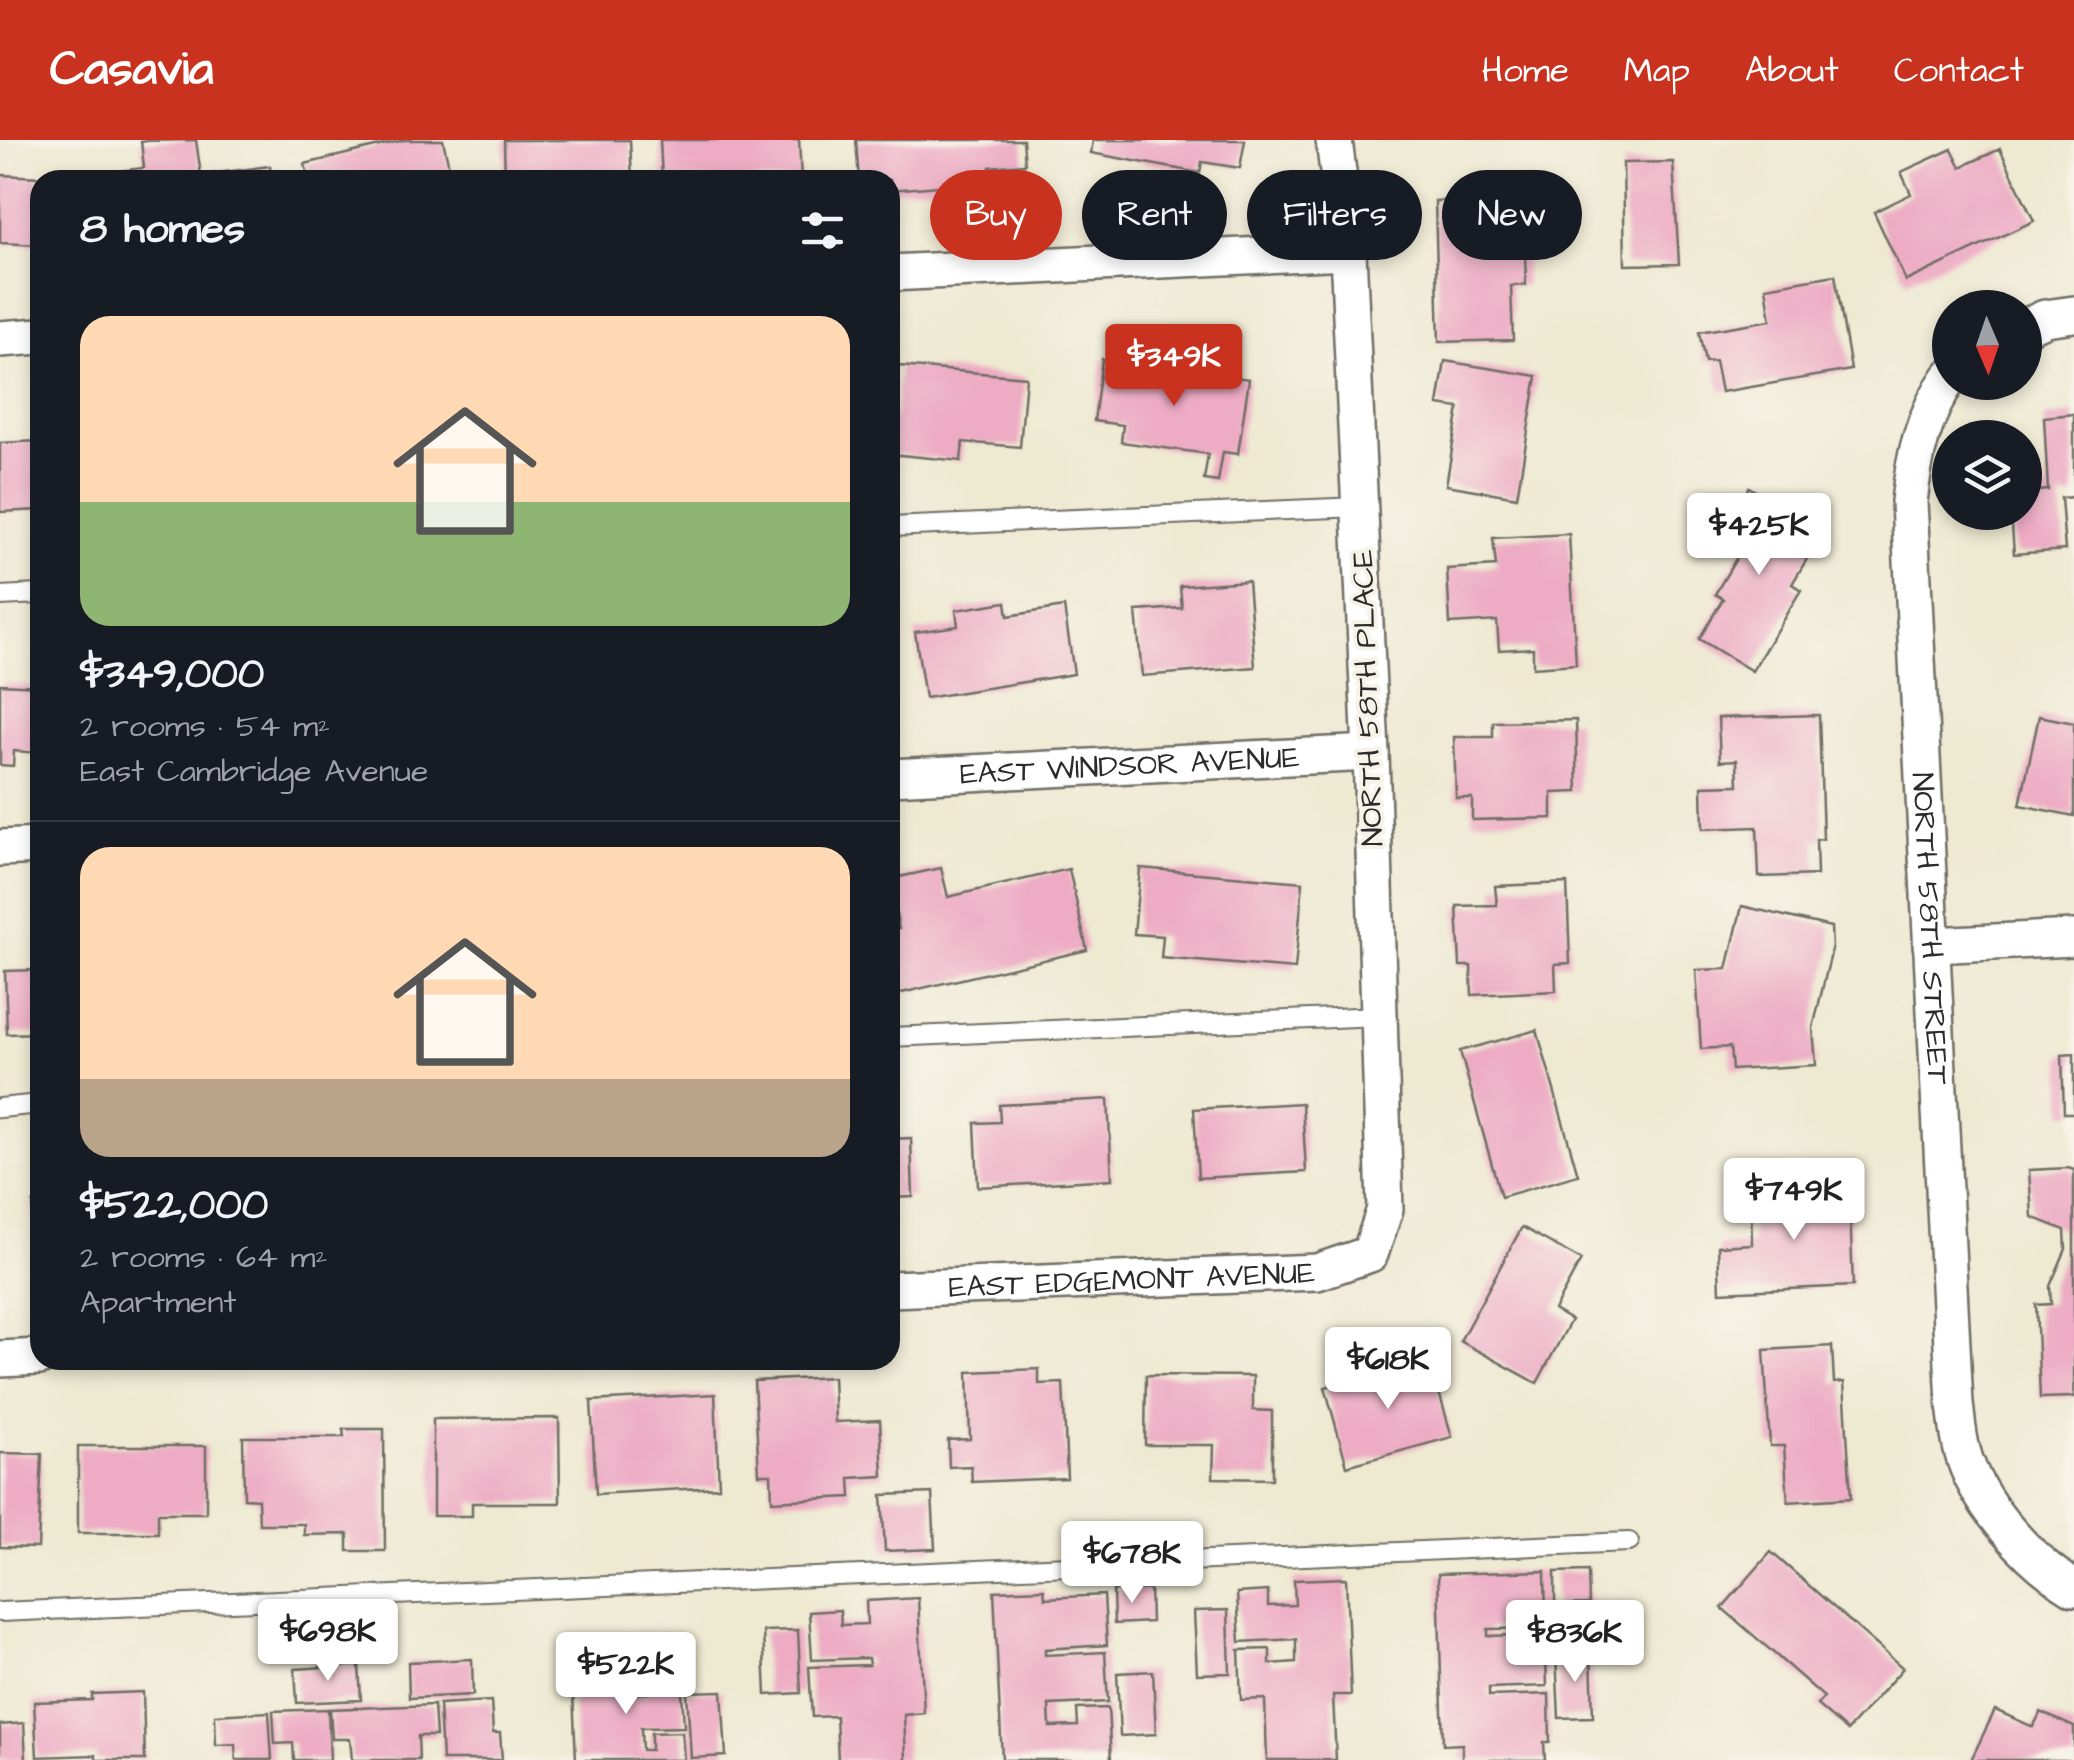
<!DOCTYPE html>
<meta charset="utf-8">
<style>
body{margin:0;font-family:"Architects Daughter",sans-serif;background:#242831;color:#f1f3f6;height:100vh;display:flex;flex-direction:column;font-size:38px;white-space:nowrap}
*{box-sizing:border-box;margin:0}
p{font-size:32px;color:#9ea1a6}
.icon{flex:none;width:55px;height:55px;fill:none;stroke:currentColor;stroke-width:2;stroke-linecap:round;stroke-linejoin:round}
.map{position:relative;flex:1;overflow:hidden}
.panel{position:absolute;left:30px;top:30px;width:870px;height:1200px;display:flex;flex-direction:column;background:#171b24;border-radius:30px;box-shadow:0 5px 15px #0003}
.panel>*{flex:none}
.hud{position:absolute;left:930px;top:30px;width:950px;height:90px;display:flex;gap:20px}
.needle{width:65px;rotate:178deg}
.buttons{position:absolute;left:1932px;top:150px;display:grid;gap:20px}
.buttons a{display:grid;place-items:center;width:110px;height:110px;border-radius:50%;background:#171b24;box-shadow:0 5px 15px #0003;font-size:50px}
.price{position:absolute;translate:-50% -85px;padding:0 22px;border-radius:10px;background:#fff;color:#222;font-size:32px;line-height:65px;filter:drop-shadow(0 2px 5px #0008)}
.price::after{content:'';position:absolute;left:50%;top:60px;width:30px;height:22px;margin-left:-15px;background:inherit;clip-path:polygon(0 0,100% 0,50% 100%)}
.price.active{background:#c8321e;color:#fff}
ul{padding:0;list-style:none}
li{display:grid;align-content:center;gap:20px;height:530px;padding:0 50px}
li+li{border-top:2px solid #363941}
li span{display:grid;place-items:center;height:310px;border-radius:30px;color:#555}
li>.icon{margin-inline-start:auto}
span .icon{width:180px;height:180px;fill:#fffc;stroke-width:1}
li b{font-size:42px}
h2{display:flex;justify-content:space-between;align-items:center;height:120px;padding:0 50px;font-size:42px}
.tag{padding:0 35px;border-radius:45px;background:#171b24;box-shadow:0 5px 15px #0003;font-size:35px;line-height:90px}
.tag.active{background:#c8321e;color:#fff}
header{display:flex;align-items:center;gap:60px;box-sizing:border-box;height:140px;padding:0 50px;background:#c8321e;color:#fff}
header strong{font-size:48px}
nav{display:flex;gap:55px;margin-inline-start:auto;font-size:35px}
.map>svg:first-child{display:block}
</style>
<header>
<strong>Casavia</strong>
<nav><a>Home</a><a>Map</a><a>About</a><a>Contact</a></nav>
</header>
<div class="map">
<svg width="2074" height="1620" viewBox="0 0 2074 1620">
<rect width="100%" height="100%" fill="#f7f3e8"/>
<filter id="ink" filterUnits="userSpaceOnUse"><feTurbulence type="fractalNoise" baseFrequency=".01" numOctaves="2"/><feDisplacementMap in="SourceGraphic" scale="20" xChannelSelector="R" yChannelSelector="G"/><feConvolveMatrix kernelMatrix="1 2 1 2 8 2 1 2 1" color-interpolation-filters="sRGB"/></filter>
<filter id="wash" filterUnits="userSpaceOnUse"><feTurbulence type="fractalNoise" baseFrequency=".0048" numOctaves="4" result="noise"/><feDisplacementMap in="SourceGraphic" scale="40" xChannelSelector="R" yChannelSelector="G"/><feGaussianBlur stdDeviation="2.25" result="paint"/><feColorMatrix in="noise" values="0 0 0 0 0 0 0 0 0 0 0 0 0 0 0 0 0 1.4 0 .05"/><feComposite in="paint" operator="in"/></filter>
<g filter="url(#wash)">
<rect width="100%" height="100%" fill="#eee9d1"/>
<g id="blocks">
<g fill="#edabc4">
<path d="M 196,0 L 201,35 L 270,26 L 272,40 L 108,40 L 107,32 L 144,28 L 141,1 Z"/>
<path d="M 404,0 L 443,0 L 452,40 L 309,40 L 305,24 Z"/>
<path d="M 504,0 L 630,0 L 632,40 L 505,40 Z"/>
<path d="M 660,0 L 799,0 L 801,40 L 662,40 Z"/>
<path d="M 856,0 L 1023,0 L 1025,24 L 990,27 L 991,42 L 890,50 L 890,40 L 859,40 Z"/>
<path d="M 1093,0 L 1245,0 L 1240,28 L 1202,22 L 1200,33 L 1091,13 Z"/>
<path d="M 1952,9 L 1961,27 L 2000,9 L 2034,81 L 1906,141 L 1874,72 L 1911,54 L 1901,32 Z"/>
<path d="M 1673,22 L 1679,124 L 1625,125 L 1623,23 Z"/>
<path d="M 0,35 L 40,37 L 40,105 L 0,103 Z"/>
<path d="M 1533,39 L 1535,78 L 1524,78 L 1526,145 L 1511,146 L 1513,200 L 1439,202 L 1435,61 L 1463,61 L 1463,41 Z"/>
<path d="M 1835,135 L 1851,230 L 1721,252 L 1715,221 L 1705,222 L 1699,192 L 1771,180 L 1766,147 Z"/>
<path d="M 1102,219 L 1249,239 L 1238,314 L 1223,312 L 1218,342 L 1204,340 L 1208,314 L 1121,302 L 1123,285 L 1094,281 Z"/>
<path d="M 1445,221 L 1537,236 L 1517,357 L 1446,345 L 1459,268 L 1438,265 Z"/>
<path d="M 899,226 L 1026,237 L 1020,307 L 963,302 L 961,321 L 890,314 L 890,275 L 895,276 Z"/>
<path d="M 2074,274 L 2074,357 L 2061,358 L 2065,410 L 2014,414 L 2011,372 L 2025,372 L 2025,352 L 2048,350 L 2044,277 Z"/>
<path d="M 40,301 L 40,370 L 0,372 L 0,303 Z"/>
<path d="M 1749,347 L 1823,392 L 1792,444 L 1801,450 L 1752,531 L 1699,499 L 1723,459 L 1715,454 L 1746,402 L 1724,390 Z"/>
<path d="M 1569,394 L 1576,524 L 1533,527 L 1533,508 L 1499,510 L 1497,481 L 1450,484 L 1447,429 L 1496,426 L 1493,398 Z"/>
<path d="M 1248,441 L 1255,527 L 1142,536 L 1136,471 L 1182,468 L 1180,446 Z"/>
<path d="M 1006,462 L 1008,476 L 1064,467 L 1074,534 L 925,558 L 915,492 L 958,486 L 956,470 Z"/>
<path d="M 0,544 L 40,546 L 40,613 L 14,611 L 13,626 L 0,625 Z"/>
<path d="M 1819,575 L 1823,699 L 1816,700 L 1817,735 L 1759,737 L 1757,687 L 1703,689 L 1702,646 L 1738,645 L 1737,620 L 1720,621 L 1718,578 Z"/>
<path d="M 2039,576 L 2074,583 L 2074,676 L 2020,665 Z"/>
<path d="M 1576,580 L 1578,652 L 1552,653 L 1552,678 L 1472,680 L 1472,658 L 1456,658 L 1454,597 L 1493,597 L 1493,582 Z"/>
<path d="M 941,728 L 948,757 L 1069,729 L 1087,810 L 897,854 L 890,823 L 890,791 L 899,789 L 890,739 Z"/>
<path d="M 1140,728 L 1303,742 L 1295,829 L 1161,818 L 1163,796 L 1134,794 Z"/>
<path d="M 1567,743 L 1570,823 L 1555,824 L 1556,851 L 1472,855 L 1471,826 L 1460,826 L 1457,766 L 1497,765 L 1495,746 Z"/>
<path d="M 1742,766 L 1831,787 L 1832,809 L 1813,888 L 1816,925 L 1732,930 L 1730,907 L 1701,909 L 1696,830 L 1727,829 Z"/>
<path d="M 40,830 L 40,893 L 7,894 L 5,831 Z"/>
<path d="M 1537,890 L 1578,1035 L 1501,1057 L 1460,911 Z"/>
<path d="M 2074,914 L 2074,973 L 2064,973 L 2062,915 Z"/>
<path d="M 1108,959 L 1112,1039 L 978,1047 L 975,983 L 1000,982 L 999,965 Z"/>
<path d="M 1302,963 L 1306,1032 L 1198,1038 L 1194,969 Z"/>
<path d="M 911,998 L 913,1057 L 890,1058 L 890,999 Z"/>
<path d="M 2068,1028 L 2074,1030 L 2074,1257 L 2040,1258 L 2036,1165 L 2051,1164 L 2050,1146 L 2066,1109 L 2065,1090 L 2032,1077 L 2029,1030 Z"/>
<path d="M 1849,1043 L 1853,1146 L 1720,1152 L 1718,1106 L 1752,1104 L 1751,1071 L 1771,1070 L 1771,1046 Z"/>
<path d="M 33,1063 L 40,1063 L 40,1125 L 36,1126 Z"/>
<path d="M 1522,1087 L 1581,1120 L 1554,1170 L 1571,1180 L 1537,1243 L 1460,1201 Z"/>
<path d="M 1832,1206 L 1834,1243 L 1844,1242 L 1851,1358 L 1788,1362 L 1784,1306 L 1770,1306 L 1764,1210 Z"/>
<path d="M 1429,1218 L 1452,1297 L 1347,1326 L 1325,1247 Z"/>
<path d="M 1039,1229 L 1039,1244 L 1063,1243 L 1067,1338 L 972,1342 L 971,1326 L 949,1327 L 948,1300 L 970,1299 L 968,1232 Z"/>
<path d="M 1146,1235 L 1253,1236 L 1253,1270 L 1272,1271 L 1272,1339 L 1213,1338 L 1214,1305 L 1145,1305 Z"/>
<path d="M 833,1237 L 835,1282 L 880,1280 L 883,1336 L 850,1338 L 851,1357 L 772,1361 L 771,1334 L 759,1334 L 754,1241 Z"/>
<path d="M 715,1254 L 719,1347 L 596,1354 L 591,1261 Z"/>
<path d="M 559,1278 L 560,1363 L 472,1363 L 472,1376 L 433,1376 L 433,1279 Z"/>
<path d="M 343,1289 L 384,1289 L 385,1411 L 348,1411 L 348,1394 L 304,1395 L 304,1384 L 259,1384 L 258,1359 L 244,1358 L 243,1297 L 344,1297 Z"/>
<path d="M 78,1306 L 206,1306 L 206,1373 L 158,1373 L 158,1393 L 78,1393 Z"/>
<path d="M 0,1313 L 42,1314 L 38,1408 L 0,1407 Z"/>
<path d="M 932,1353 L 935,1409 L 885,1411 L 882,1355 Z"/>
<path d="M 1771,1412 L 1903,1528 L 1847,1591 L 1817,1565 L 1824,1557 L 1722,1468 Z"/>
<path d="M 1545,1431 L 1546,1488 L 1488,1489 L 1488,1496 L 1545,1494 L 1547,1546 L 1489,1548 L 1489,1556 L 1549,1554 L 1550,1602 L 1544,1602 L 1545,1620 L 1462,1620 L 1462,1604 L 1443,1605 L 1438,1434 Z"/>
<path d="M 1588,1431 L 1589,1464 L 1555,1465 L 1555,1432 Z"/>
<path d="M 1346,1438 L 1351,1555 L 1333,1555 L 1336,1620 L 1267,1620 L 1265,1559 L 1241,1560 L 1239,1510 L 1270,1509 L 1270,1524 L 1296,1522 L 1296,1499 L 1240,1502 L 1237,1453 L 1268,1451 L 1268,1466 L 1295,1465 L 1294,1440 Z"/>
<path d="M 1044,1449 L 1045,1458 L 1104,1455 L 1107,1505 L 1045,1509 L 1045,1515 L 1105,1512 L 1108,1562 L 1049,1565 L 1050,1587 L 1078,1586 L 1077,1569 L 1108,1568 L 1111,1620 L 1002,1620 L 994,1451 Z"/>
<path d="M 1150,1449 L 1151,1482 L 1114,1484 L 1113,1451 Z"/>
<path d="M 918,1458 L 924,1573 L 904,1575 L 906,1620 L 838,1620 L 836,1576 L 812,1577 L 809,1527 L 869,1525 L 868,1518 L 812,1520 L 809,1472 L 840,1470 L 841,1485 L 867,1484 L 866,1461 Z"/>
<path d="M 1228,1470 L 1230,1533 L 1197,1534 L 1194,1471 Z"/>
<path d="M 798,1490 L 801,1553 L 766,1555 L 763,1491 Z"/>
<path d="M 1591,1512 L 1593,1577 L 1559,1578 L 1556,1514 Z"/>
<path d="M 472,1519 L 473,1555 L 409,1558 L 408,1522 Z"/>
<path d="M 359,1525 L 361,1560 L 297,1563 L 295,1529 Z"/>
<path d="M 620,1530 L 621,1554 L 649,1553 L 648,1535 L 681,1533 L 684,1587 L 641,1588 L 642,1610 L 651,1610 L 651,1593 L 682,1592 L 684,1620 L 576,1620 L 572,1531 Z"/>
<path d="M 1153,1531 L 1156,1594 L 1120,1596 L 1117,1533 Z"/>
<path d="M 722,1551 L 726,1616 L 691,1618 L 687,1552 Z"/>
<path d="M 143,1552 L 145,1620 L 96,1620 L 96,1615 L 37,1617 L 34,1562 L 92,1560 L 92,1554 Z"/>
<path d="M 491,1561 L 493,1593 L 500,1593 L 502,1620 L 442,1620 L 439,1564 Z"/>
<path d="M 434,1565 L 436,1596 L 418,1596 L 419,1620 L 352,1620 L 350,1599 L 332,1599 L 330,1569 Z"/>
<path d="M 328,1569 L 330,1620 L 294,1620 L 293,1603 L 275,1604 L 273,1571 Z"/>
<path d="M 1995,1570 L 2033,1587 L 2041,1572 L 2074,1587 L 2074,1620 L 1971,1620 Z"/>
<path d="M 269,1572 L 272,1620 L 236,1620 L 235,1604 L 216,1605 L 215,1575 Z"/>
<path d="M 24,1583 L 26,1620 L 0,1620 L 0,1585 Z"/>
</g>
</g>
</g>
<g filter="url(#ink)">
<use href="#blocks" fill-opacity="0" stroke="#6f6e65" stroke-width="2.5"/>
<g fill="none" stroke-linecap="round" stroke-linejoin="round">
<g stroke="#6f6e65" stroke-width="22">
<g id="service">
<path d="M 890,387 L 1359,367"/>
<path d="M 0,456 L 40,454"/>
<path d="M 890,897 L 1379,876"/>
<path d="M 0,968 L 40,964"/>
<path d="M 0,1472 L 1629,1402"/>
</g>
</g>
<g stroke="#6f6e65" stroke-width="40">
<g id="minor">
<path d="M 890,133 L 1348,111"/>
<path d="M 2025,187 L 2045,178 L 2074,174"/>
<path d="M 0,199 L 40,196"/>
<path id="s1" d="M 1950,237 C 1923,275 1914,317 1909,362 L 1955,1264 C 1957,1279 1958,1295 1962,1310 C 1976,1363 2029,1421 2074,1448"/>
<path id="s2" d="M 890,637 L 1371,613"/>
<path d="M 0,708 L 40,706"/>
<path d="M 1931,805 L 2074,798"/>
<path id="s3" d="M 890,1149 L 1317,1132 L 1370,1114 L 1385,1069 L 1371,613 L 1348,111 L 1334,0"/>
<path d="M 0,1219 L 40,1217"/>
</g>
</g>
<use href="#service" stroke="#fff" stroke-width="18"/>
<use href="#minor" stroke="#fff" stroke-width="35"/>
</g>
</g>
<g text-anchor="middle" stroke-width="8" stroke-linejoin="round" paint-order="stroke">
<g font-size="30" fill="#2b2b2b" stroke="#f7f3e8">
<text transform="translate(1367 558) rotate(-92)" y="10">NORTH 58TH PLACE</text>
<text dy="10" stroke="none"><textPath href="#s2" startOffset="240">EAST WINDSOR AVENUE</textPath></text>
<text dy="10" stroke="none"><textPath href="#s1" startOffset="560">NORTH 58TH STREET</textPath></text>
<text dy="10" stroke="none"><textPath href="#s3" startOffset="242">EAST EDGEMONT AVENUE</textPath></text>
</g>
</g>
</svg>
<div class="buttons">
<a><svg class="needle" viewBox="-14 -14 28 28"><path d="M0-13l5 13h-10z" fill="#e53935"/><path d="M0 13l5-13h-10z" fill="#9ea1a6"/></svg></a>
<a><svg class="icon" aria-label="layers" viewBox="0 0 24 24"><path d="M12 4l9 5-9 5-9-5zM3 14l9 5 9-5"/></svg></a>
</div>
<b class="price active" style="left:1174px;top:269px">$349K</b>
<b class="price" style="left:1759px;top:438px">$425K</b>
<b class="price" style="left:1794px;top:1103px">$749K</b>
<b class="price" style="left:1388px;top:1272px">$618K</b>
<b class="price" style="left:1132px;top:1466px">$678K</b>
<b class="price" style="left:328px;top:1544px">$698K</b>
<b class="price" style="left:1575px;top:1545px">$836K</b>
<b class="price" style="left:626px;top:1577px">$522K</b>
<div class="hud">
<a class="tag active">Buy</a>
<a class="tag">Rent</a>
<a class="tag">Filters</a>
<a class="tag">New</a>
</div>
<section class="panel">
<h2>8 homes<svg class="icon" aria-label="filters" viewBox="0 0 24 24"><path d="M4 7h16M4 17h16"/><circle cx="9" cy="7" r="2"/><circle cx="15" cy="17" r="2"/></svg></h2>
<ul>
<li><span style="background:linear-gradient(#ffd9b3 60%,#8fb573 0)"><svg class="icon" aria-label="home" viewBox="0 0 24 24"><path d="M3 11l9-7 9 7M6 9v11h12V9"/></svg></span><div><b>$349,000</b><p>2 rooms · 54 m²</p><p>East Cambridge Avenue</p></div></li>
<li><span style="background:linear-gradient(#ffd9b3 75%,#b9a48a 0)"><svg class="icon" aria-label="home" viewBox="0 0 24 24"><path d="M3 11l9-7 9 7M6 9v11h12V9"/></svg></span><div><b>$522,000</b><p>2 rooms · 64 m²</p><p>Apartment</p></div></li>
</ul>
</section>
</div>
